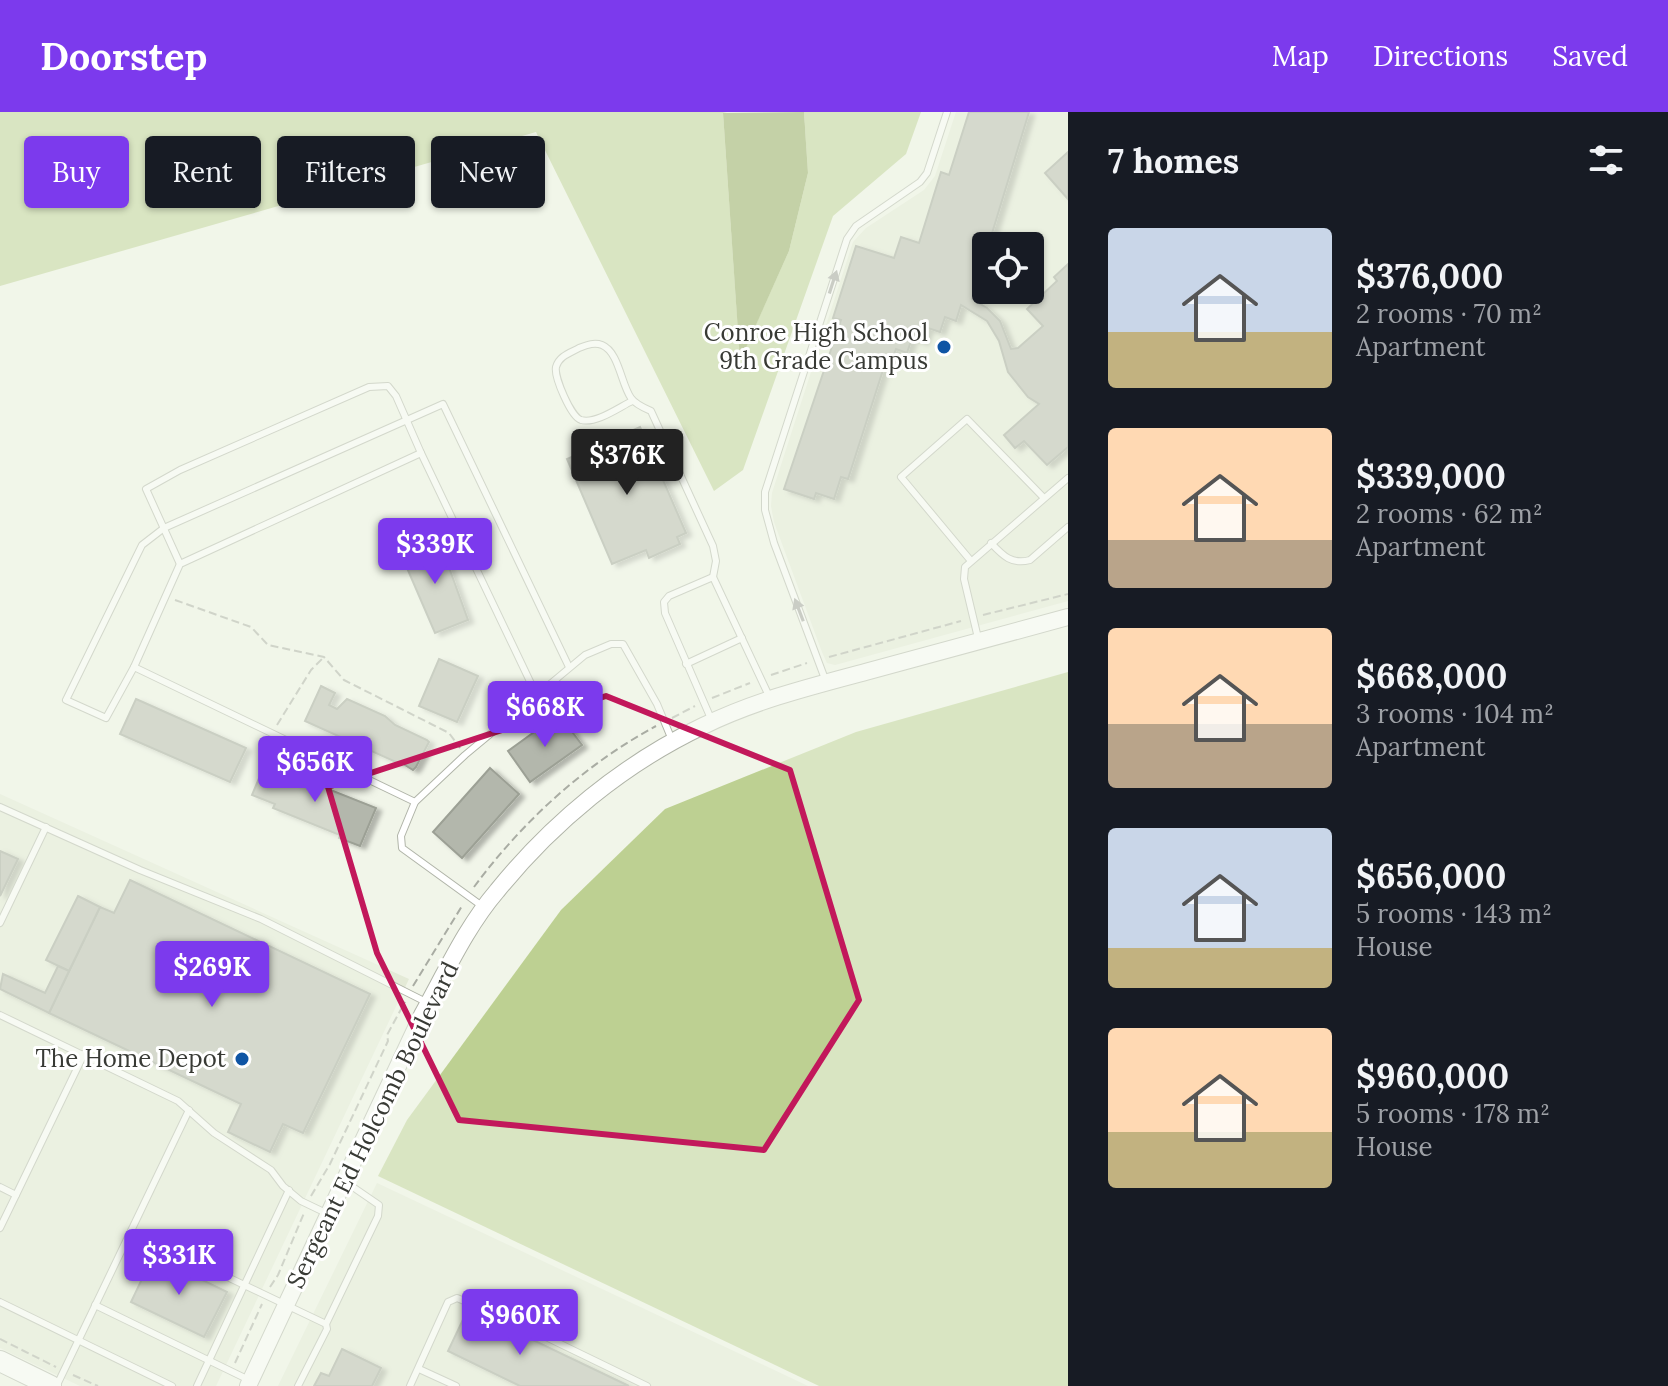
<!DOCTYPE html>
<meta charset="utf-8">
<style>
body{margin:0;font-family:Lora,serif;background:#242831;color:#f1f3f6;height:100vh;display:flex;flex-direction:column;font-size:30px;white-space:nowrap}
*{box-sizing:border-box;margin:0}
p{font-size:26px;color:#9ea1a6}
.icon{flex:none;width:44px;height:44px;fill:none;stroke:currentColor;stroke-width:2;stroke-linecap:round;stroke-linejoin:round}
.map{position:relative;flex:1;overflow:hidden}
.side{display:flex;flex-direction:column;background:#171b24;width:600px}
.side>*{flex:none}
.banner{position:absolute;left:24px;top:24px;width:760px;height:72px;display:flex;gap:16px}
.buttons{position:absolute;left:972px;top:120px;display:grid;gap:16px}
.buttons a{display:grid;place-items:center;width:72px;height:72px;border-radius:8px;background:#171b24;box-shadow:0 2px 6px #0004;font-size:40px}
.price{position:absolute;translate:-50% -68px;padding:0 18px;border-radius:8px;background:#7c3aed;color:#fff;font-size:26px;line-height:52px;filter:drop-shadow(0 2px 4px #0008)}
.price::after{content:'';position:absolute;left:50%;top:48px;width:24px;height:18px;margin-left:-12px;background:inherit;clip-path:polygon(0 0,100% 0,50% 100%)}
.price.current{background:#222;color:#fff}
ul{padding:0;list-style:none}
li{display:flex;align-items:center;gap:24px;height:200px;padding:0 40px}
li span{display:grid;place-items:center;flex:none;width:224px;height:160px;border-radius:8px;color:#555}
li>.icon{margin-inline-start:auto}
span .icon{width:96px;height:96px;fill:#fffc;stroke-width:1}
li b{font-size:34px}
h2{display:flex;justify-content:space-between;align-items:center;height:96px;padding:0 40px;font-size:34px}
.tag{padding:0 28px;border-radius:8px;background:#171b24;box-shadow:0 2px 6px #0004;font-size:28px;line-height:72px}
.tag.current{background:#7c3aed;color:#fff}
header{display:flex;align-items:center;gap:48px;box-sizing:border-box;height:112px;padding:0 40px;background:#7c3aed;color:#fff}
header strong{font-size:38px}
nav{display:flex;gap:44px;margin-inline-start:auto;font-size:28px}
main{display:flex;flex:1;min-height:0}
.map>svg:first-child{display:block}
</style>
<header>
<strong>Doorstep</strong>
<nav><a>Map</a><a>Directions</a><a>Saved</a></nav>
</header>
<main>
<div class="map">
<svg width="1068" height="1274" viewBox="0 0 1068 1274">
<defs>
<filter id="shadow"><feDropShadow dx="5.5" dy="3" stdDeviation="2" flood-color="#0004"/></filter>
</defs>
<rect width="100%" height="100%" fill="#f1f5e9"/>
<g fill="#e4ead7" fill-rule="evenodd">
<path d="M 956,0 L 1068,0 L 1068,489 L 835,553 L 827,551 L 822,540 L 774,410 L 771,394 L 772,381 L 853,130 L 866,116 L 924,78 L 935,64 ZM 986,134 L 1030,134 L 1030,178 L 986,178 Z"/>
<path d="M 0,682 L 409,867 L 216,1274 L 80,1274 L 0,1236 Z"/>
<path d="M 377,1071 L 808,1274 L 278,1274 Z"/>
</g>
<g fill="#bdd092">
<path d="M 0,0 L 727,0 L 723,1 L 740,248 L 789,139 L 808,61 L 804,0 L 921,0 L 906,42 L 833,104 L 743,358 L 714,379 L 536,20 L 0,174 Z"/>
<path d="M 1068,560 L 1068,1274 L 819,1274 L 378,1064 L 407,1008 L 561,798 L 665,697 L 856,620 Z"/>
</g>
<path fill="#8fa557" d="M 804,0 L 808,61 L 789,139 L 740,249 L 723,1 Z"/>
<g fill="#b3b7ac" stroke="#9ca095" stroke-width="2" filter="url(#shadow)">
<path d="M 969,0 L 1029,0 L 972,187 L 987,196 L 1000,209 L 1011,237 L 1018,236 L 1043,214 L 1027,197 L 1057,169 L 1054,165 L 1068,152 L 1068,335 L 1047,353 L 1024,329 L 1015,336 L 1004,323 L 1039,292 L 1028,285 L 1008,260 L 999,229 L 987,209 L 961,193 L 956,209 L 945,205 L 940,220 L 928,216 L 923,230 L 912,226 L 907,241 L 896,237 L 889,256 L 884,255 L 848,367 L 841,365 L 834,387 L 816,381 L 814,387 L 784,377 L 841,208 L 833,206 L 856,134 L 894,146 L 901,125 L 919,131 L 941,60 L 949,63 Z"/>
<path d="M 1068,40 L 1068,87 L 1045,61 Z"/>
<path d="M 640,315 L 686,421 L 677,425 L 680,432 L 649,446 L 646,438 L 612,452 L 567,347 Z"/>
<path d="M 439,428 L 468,508 L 435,521 L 401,442 Z"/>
<path d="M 439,547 L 478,564 L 457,610 L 419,594 Z"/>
<path d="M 321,574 L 335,581 L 329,593 L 337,597 L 347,587 L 385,604 L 395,613 L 427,628 L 429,630 L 416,655 L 413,658 L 400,650 L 398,651 L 305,609 Z"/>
<path d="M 136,587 L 246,636 L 230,670 L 120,622 Z"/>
<path d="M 555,605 L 559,612 L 564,609 L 582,633 L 530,670 L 508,639 Z"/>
<path d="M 265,652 L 376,696 L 360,734 L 339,726 L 340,723 L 273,696 L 275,692 L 252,683 Z"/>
<path d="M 490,656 L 519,682 L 462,746 L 433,720 Z"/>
<path d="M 0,739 L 18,747 L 0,784 Z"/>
<path d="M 130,768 L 370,882 L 303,1021 L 283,1012 L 270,1040 L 228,1020 L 241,992 L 49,901 L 100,795 L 114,801 Z"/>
<path d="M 78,784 L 100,795 L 69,859 L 46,848 Z"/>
<path d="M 58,854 L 69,859 L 49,901 L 0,877 L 3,862 L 45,881 Z"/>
<path d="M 153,1144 L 227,1180 L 204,1225 L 131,1190 Z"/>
<path d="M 468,1197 L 629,1274 L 520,1274 L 448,1239 Z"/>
<path d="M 342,1237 L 381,1256 L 372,1274 L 314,1274 L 321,1261 L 329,1264 Z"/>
</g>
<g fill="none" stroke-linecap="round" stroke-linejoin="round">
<g stroke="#b0b4a8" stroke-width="8">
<g id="service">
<path d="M 632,289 C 618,296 596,312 581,308 C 571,305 554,265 556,255 C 559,244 570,241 579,236 C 587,233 594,230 602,233 C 619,240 621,272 631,286 C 635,292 644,296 651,299 L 713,434 L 716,449 L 713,465"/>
<path d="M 991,431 C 1003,444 1012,453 1030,448 L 1068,415"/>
<path d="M 971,449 L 901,365 L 967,307 L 1043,385"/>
<path d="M 180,452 L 146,377 L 180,358 L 369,275 L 388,274 L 396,284 L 421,341"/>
<path d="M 978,526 L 964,467 L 965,455 L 1068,366"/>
<path d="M 686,552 L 742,526"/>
<path d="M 134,555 L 180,452 L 421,341 L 536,582"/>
<path d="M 825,567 L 774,431 L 765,398 L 765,380 L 847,127 L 856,114 L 920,70 L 927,61 L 947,0"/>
<path d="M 712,609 L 665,501 L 664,490 L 669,484 L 713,465 L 769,584"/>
<path d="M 415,690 L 134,555 L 106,606 L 66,588 L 142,433 L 164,416 L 443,292 L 569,555"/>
<path d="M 0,695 L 140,758 L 261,807 L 426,890"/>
<path d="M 482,794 L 402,736 L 401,724 L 415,690 L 465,643 L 585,543 L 611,532 L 623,532 L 657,592 L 672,628"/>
<path d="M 0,811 L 46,715"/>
<path d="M 0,903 L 178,989 L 214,1021 L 271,1058 L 283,1074 L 301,1089 L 326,1101"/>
<path d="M 0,1075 L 16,1083 L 84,942"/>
<path d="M 0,1116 L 16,1083"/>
<path d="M 131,1119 L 326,1212 L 327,1217 L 298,1274"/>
<path d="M 0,1190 L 172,1274"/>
<path d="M 95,1193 L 247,1267"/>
<path d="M 326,1212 L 378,1104 L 379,1093 L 347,1071"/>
<path d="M 419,1257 L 456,1274"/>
<path d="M 57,1273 L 189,998"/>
<path d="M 197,1274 L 289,1078"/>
<path d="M 410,1274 L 448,1190 L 457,1186 L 511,1208 L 647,1274"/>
</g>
</g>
<g stroke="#b0b4a8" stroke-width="18">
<path id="tertiary" d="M 248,1274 L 422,903 C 445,862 466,815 497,779 C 552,711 623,652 703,614 C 756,588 813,574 869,559 C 936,541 1002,523 1068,505"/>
</g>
<g stroke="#b0b4a8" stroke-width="22">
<path id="primary" d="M 0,1249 L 51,1274"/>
</g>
<g stroke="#a9aca3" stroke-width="2" stroke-dasharray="8 4" stroke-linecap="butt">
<path d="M 175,488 L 251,515 L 268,533 L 324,545 L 344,568 L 449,621 L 460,636"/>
<path d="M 983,503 L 1068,482"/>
<path d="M 829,545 L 961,509"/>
<path d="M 771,563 L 807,551"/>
<path d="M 712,586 L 750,571"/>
<path d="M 672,606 L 695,594"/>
<path d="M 277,613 L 311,558 L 323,546"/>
<path d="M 474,775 C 522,710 584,653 656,614"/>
<path d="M 413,874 L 462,794"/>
<path d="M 311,1084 L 330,1052 L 388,929 L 387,923 L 405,890"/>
<path d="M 270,1175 L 278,1163 L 304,1101"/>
<path d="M 0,1227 L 56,1255"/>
<path d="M 235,1251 L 262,1192"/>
<path d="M 73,1263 L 98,1274"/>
</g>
<use href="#service" stroke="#fff" stroke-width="6"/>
<use href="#tertiary" stroke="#fff" stroke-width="16"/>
<use href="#primary" stroke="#fff" stroke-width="20"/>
</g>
<defs><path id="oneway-solid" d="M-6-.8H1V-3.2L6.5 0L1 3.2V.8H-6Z" transform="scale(2)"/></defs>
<g fill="#9c9c9a">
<use href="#oneway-solid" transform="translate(833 170) rotate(-72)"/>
<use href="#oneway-solid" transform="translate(799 498) rotate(-111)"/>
</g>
<path d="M0 0H1068V1274H0ZM 606,584 L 790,658 L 859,888 L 764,1038 L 459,1008 L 377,841 L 328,675 Z" fill="#f1f5e9" fill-opacity=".55" fill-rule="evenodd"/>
<path fill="none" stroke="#c2185b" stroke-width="6" stroke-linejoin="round" d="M 606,584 L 790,658 L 859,888 L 764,1038 L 459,1008 L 377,841 L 328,675 Z"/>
<g fill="#0f55a4" stroke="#fff" stroke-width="3">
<circle cx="944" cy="235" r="8"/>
<circle cx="242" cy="947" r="8"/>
</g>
<g text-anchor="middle" stroke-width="6" stroke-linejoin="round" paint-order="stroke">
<g font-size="24" fill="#383a35" stroke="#fff" text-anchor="end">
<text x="928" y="229">Conroe High School<tspan x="928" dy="28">9th Grade Campus</tspan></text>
<text x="226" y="955">The Home Depot</text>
</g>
<g font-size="24" fill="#383a35" stroke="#fff">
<text transform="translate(373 1013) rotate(-64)" y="8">Sergeant Ed Holcomb Boulevard</text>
</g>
</g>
</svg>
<div class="buttons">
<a><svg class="icon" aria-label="locate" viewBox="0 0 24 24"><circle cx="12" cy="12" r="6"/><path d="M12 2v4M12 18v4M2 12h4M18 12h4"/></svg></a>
</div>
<b class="price current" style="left:627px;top:385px">$376K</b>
<b class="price" style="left:435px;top:474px">$339K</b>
<b class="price" style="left:545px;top:637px">$668K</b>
<b class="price" style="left:315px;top:692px">$656K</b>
<b class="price" style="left:212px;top:897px">$269K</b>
<b class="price" style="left:179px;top:1185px">$331K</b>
<b class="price" style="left:520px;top:1245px">$960K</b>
<div class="banner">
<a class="tag current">Buy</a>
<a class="tag">Rent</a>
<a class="tag">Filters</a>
<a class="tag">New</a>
</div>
</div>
<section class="side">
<h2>7 homes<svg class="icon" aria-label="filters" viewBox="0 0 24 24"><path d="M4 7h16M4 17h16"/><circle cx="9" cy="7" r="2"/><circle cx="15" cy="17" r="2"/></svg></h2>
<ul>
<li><span style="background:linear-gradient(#c9d6e8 65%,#c2b280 0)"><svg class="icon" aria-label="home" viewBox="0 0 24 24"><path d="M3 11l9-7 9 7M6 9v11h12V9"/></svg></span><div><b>$376,000</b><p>2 rooms · 70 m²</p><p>Apartment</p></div></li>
<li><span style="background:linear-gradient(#ffd9b3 70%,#b9a48a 0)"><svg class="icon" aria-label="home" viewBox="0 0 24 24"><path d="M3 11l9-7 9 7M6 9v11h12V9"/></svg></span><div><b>$339,000</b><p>2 rooms · 62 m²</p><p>Apartment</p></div></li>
<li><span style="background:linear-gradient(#ffd9b3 60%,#b9a48a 0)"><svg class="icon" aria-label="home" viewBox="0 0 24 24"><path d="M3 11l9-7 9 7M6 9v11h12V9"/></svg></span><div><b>$668,000</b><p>3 rooms · 104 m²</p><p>Apartment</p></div></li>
<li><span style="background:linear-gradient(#c9d6e8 75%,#c2b280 0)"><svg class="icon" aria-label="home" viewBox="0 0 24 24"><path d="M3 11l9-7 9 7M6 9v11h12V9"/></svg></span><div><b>$656,000</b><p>5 rooms · 143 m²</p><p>House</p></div></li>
<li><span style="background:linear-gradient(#ffd9b3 65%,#c2b280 0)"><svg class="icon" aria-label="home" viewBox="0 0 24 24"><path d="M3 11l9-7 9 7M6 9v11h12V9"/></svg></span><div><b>$960,000</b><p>5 rooms · 178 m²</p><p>House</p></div></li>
</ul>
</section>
</main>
